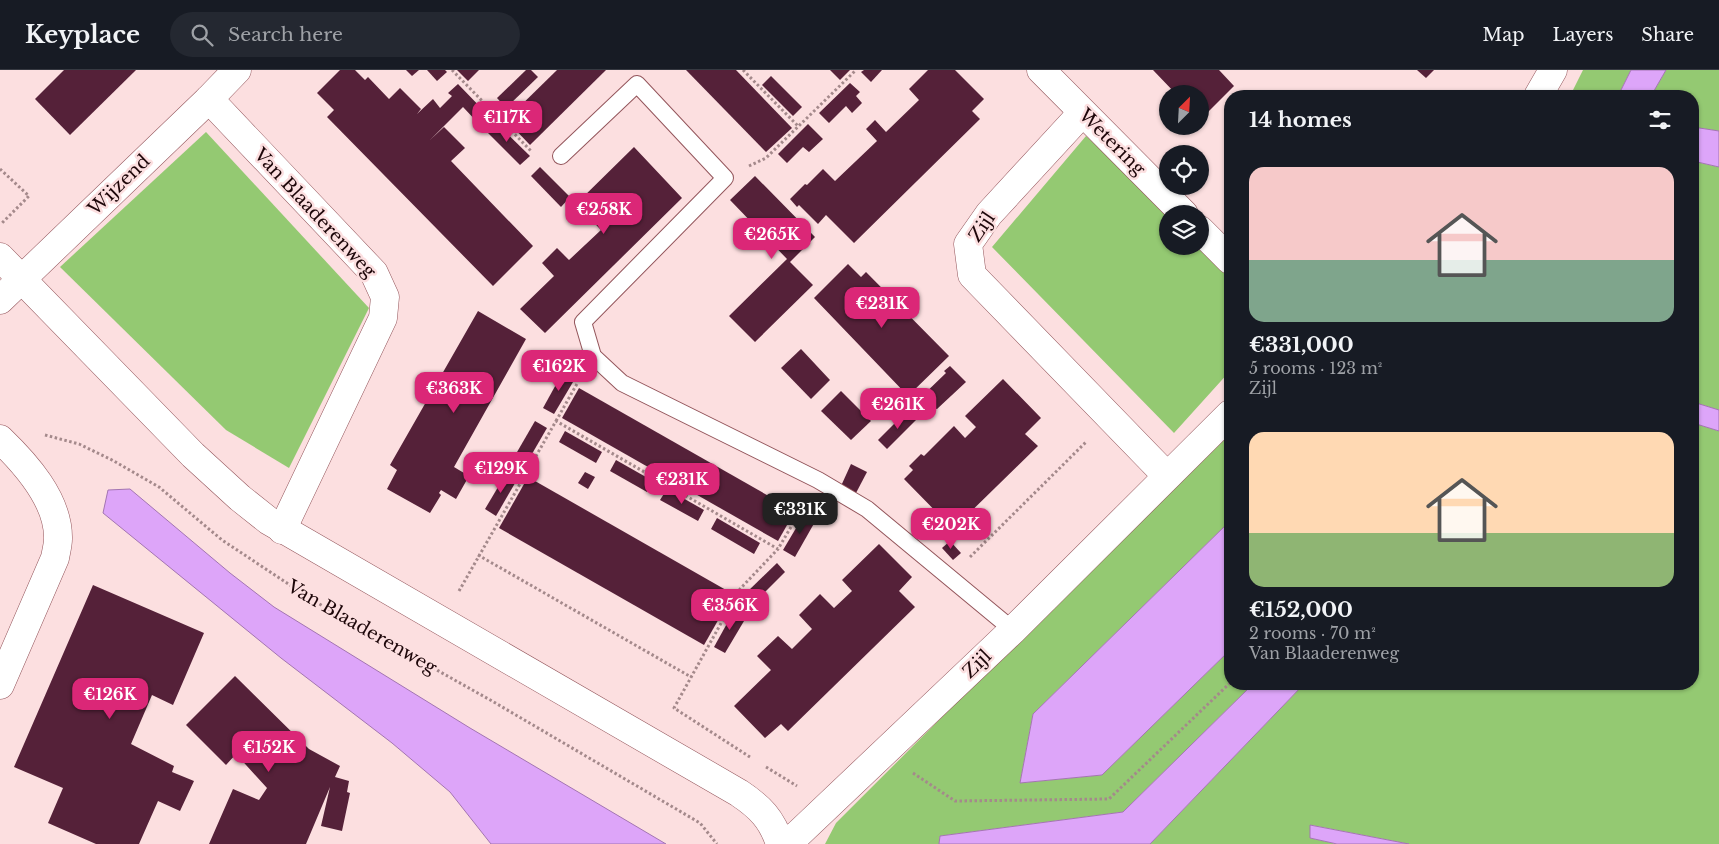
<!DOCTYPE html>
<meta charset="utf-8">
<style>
body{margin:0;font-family:"Libre Baskerville",serif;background:#242831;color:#f1f3f6;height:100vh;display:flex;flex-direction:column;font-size:19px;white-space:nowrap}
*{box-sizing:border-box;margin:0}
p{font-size:16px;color:#9ea1a6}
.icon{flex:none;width:28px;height:28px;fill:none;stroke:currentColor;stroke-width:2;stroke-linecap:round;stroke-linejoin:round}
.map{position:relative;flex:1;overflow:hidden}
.sheet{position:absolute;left:1224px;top:20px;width:475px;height:600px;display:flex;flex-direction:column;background:#171b24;border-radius:20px;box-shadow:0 1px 4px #0004}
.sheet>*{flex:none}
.needle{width:32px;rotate:24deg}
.tools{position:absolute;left:1159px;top:15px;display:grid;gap:10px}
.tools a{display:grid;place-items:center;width:50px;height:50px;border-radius:50%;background:#171b24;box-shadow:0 1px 4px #0004;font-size:25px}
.price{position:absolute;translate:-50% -42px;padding:0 11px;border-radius:10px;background:#db2777;color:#fff;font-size:16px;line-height:32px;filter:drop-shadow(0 1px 2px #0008)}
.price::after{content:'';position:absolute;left:50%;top:30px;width:15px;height:11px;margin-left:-8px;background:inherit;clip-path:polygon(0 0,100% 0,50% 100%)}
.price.selected{background:#222;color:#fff}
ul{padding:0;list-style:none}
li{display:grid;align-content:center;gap:10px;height:265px;padding:0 25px}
li span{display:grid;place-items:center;height:155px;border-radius:15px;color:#555}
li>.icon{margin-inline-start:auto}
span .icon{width:90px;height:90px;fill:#fffc;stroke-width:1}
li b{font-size:21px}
h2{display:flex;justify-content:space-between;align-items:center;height:60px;padding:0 25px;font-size:21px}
header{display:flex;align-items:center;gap:30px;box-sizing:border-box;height:70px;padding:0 25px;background:#171b24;border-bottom:1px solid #363941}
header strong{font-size:24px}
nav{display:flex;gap:28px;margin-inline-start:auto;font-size:18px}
.search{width:350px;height:45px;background:#242831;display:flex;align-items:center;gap:12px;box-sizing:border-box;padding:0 18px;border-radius:28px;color:#9ea1a6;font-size:19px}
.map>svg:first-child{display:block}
</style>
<header>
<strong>Keyplace</strong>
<div class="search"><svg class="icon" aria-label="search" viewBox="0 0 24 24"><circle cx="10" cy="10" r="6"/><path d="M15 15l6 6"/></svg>Search here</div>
<nav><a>Map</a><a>Layers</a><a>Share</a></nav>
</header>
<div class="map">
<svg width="1719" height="774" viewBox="0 0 1719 774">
<rect width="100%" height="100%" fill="#fcdfe0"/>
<g fill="#94c972">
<path d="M 1583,0 L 1631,0 L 1618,26 L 1570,26 Z"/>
<path d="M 1666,0 L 1719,0 L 1719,61 L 1693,57 L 1692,26 L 1651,26 Z"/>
<path d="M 206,62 L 369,238 L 289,398 L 226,360 L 60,197 Z"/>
<path d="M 1086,66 L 1170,144 L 1168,144 L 1168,176 L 1200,176 L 1230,200 L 1230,301 L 1174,363 L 992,177 Z"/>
<path d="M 1692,91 L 1719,97 L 1719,340 L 1693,332 Z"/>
<path d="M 1693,353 L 1719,361 L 1719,774 L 1409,774 L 1311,755 L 1310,768 L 1337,774 L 1150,774 L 1304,614 L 1692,614 Z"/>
<path d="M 1230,364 L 1230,451 L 1033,644 L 1020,713 L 1102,705 L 1230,580 L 1230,614 L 1253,614 L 1123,742 L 940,766 L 939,774 L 825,774 L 836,753 L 1018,571 Z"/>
</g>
<g fill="#dda5f9" stroke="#a375b1">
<path d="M 1631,0 L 1666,0 L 1651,26 L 1618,26 Z"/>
<path d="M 1693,57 L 1719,61 L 1719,97 L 1693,91 Z"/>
<path d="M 1693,332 L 1719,340 L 1719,361 L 1693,353 Z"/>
<path d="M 130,419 L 230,503 L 274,537 L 470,658 L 666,774 L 491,774 L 450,722 L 392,673 L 281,588 L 103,443 L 108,420 Z"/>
<path d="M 1230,451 L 1230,580 L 1102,705 L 1020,713 L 1033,644 Z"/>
<path d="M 1253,614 L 1304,614 L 1150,774 L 939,774 L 940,766 L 1123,742 Z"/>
<path d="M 1310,755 L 1409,774 L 1337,774 L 1310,768 Z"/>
</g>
<g fill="#552139">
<path d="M 64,0 L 136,0 L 70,65 L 35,29 Z"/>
<path d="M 340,0 L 355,0 L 365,10 L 368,7 L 389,29 L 400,18 L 421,39 L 417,44 L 433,29 L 440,38 L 452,26 L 448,23 L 458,14 L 488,45 L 479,54 L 463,37 L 430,70 L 444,57 L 465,78 L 451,91 L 533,176 L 493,216 L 327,47 L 334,40 L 317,23 Z"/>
<path d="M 406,0 L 419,0 L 412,6 Z"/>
<path d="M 427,0 L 445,0 L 447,2 L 437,11 Z"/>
<path d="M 457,0 L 479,0 L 468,11 Z"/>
<path d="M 526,0 L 531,0 L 538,7 L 506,38 L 497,28 Z"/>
<path d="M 557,0 L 606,0 L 530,75 L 506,50 Z"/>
<path d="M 686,0 L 736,0 L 792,58 L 766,82 Z"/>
<path d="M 830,0 L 850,0 L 840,10 Z"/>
<path d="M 864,0 L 882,0 L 871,12 L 861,2 Z"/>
<path d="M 928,0 L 955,0 L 984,29 L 972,41 L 980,49 L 854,173 L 826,145 L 818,154 L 799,135 L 797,137 L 790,129 L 805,114 L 807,115 L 823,99 L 835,111 L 877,71 L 866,59 L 875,50 L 886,62 L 919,30 L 909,19 Z"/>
<path d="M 1153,0 L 1219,0 L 1234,16 L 1201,49 L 1200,24 L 1176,24 Z"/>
<path d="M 1417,0 L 1434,0 L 1426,8 Z"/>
<path d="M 771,6 L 802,37 L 793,46 L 762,15 Z"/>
<path d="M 850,13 L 860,22 L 856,26 L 862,33 L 852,43 L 846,36 L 829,53 L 819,43 Z"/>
<path d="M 493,50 L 530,86 L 520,95 L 484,59 Z"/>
<path d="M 808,54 L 823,69 L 809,82 L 803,77 L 787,93 L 778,84 Z"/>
<path d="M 634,77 L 682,128 L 545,263 L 520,239 L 554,206 L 542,193 L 557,178 L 569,190 L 601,160 L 576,134 Z"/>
<path d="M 540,97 L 570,127 L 561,137 L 531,106 Z"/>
<path d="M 755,106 L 815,167 L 790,192 L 813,215 L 755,272 L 729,246 L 787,189 L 730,130 Z"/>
<path d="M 848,194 L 861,207 L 866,202 L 949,286 L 908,326 L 814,228 Z"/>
<path d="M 478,241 L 526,269 L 454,397 L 469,406 L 456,429 L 441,420 L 439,423 L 441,425 L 430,443 L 387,419 L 397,400 L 390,395 Z"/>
<path d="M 801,279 L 830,310 L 811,329 L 781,298 Z"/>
<path d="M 950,296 L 966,312 L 937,339 L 929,338 L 919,329 L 946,303 L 944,301 Z"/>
<path d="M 564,300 L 576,307 L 554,344 L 543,338 Z"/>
<path d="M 1003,309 L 1041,348 L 1025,364 L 1038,376 L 953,459 L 904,409 L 913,400 L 909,396 L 921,384 L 924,386 L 954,356 L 965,368 L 976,357 L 965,346 Z"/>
<path d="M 579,318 L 795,441 L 778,471 L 562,348 Z"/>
<path d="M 841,321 L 871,351 L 851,370 L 821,341 Z"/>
<path d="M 908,340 L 917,349 L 887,379 L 878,370 Z"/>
<path d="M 535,351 L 547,358 L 525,396 L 513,389 Z"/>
<path d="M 565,361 L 602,382 L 596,393 L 559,372 Z"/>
<path d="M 616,390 L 653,411 L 647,422 L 610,401 Z"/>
<path d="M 851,394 L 867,402 L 856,423 L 841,416 Z"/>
<path d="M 507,402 L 518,408 L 496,446 L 485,439 Z"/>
<path d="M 585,402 L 595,407 L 588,419 L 578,413 Z"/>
<path d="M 528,407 L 733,524 L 704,575 L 499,458 Z"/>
<path d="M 667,419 L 704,440 L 698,451 L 660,430 Z"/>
<path d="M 805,443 L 816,450 L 795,487 L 783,480 Z"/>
<path d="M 717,448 L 760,473 L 754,484 L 711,459 Z"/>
<path d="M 950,471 L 961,483 L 953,490 L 942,478 Z"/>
<path d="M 879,474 L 912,507 L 899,521 L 915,537 L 788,661 L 781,654 L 765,668 L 734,636 L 771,600 L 757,586 L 778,566 L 792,579 L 812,559 L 799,545 L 820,524 L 834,538 L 852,521 L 842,510 Z"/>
<path d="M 777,493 L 785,502 L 755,532 L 746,523 Z"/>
<path d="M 93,515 L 204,563 L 173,635 L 152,625 L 131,674 L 174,696 L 172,702 L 194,711 L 180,741 L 158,731 L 139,774 L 96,774 L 48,753 L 63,718 L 14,697 Z"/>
<path d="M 735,539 L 747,546 L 725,583 L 714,577 Z"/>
<path d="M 235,606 L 309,679 L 340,696 L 335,707 L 349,711 L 347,722 L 350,723 L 342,761 L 321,756 L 330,717 L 306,774 L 209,774 L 233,719 L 259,730 L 267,718 L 236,684 L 226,695 L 186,655 Z"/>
</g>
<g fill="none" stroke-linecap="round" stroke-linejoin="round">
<g stroke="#93555b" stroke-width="18">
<path id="lane" d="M 561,86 L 637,14 L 725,108 L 583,252 L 593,286 L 622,313 L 818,410 L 867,439 L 1013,560"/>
</g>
<g stroke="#93555b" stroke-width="29">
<g id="street">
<path d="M 1041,0 L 1184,144"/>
<path d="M 1538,26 L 1553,0"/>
<path d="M 209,29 L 374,203 L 385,227 L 383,248 L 282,460"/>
<path d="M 1082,43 L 989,144 L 968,174 L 972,205 L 1167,406"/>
<path d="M 1200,160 L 1230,190"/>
<path d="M 0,230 L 209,29 L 237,0"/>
<path d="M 0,369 C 25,393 59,430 58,469 C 58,475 56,482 55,488 L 0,615"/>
<path d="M 780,772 L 796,766 L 1013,560 L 1230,344"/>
</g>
</g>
<g stroke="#93555b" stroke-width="29">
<path id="secondary" d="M 0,187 L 193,385 L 240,428 L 269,451 L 739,723 C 760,737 772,749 780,774"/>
</g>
<g stroke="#a4898b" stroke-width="3" stroke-dasharray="2.5 2.5" stroke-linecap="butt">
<path d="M 452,0 L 532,82"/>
<path d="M 743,0 L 798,56"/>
<path d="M 749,96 L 766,88 L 856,0"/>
<path d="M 0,99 L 29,126 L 2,153"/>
<path d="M 556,351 L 578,312"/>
<path d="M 45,365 L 79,374 L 112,390 L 159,417 L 222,470 L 314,531 L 492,631 L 700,753 L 717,774"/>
<path d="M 478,485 L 691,607"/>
<path d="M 970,487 L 1086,372"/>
<path d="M 459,521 L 556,351 L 778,479 L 804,435"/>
<path d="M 750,687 L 674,638 L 740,519 L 778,479"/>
<path d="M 766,697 L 797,716"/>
<path d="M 913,703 L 955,731 L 1109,729 L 1230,613"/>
</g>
<use href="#lane" stroke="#fff" stroke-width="16"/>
<use href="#street" stroke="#fff" stroke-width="28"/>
<use href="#secondary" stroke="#fff" stroke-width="28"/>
</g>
<g text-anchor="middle" stroke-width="5" stroke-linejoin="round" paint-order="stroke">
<g font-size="18" fill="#1d0609" stroke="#fcdfe0">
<text transform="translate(1112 72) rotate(45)" y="6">Wetering</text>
<text transform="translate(119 115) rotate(-44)" y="6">Wijzend</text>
<text transform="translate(315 143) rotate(47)" y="6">Van Blaaderenweg</text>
<text transform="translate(982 157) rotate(-56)" y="6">Zijl</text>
<text transform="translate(362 557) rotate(30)" y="6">Van Blaaderenweg</text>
<text transform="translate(977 594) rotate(-44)" y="6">Zijl</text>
</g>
</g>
</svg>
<div class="tools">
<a><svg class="needle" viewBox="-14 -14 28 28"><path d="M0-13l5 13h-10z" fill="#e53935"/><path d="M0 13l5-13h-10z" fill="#9ea1a6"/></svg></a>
<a><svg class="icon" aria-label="locate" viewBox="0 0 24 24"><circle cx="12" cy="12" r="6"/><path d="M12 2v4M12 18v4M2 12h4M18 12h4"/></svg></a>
<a><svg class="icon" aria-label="layers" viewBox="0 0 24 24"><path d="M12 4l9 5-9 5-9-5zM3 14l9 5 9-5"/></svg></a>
</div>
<b class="price" style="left:507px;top:73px">€117K</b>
<b class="price" style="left:604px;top:165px">€258K</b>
<b class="price" style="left:772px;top:190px">€265K</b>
<b class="price" style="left:882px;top:259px">€231K</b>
<b class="price" style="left:559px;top:322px">€162K</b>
<b class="price" style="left:454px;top:344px">€363K</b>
<b class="price" style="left:898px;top:360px">€261K</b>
<b class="price" style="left:501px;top:424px">€129K</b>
<b class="price" style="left:682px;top:435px">€231K</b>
<b class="price selected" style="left:800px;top:465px">€331K</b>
<b class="price" style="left:951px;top:480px">€202K</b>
<b class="price" style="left:730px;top:561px">€356K</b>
<b class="price" style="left:110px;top:650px">€126K</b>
<b class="price" style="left:269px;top:703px">€152K</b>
<section class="sheet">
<h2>14 homes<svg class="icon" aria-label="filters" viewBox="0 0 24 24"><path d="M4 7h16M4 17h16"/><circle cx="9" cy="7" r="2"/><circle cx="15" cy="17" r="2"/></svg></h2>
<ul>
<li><span style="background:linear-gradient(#f6c9c9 60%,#7fa58c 0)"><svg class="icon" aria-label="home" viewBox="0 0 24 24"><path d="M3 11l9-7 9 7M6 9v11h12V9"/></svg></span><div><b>€331,000</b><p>5 rooms · 123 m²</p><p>Zijl</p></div></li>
<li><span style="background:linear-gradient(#ffd9b3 65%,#8fb573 0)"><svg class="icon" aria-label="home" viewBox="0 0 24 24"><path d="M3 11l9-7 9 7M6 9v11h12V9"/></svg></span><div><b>€152,000</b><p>2 rooms · 70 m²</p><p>Van Blaaderenweg</p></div></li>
</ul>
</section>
</div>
